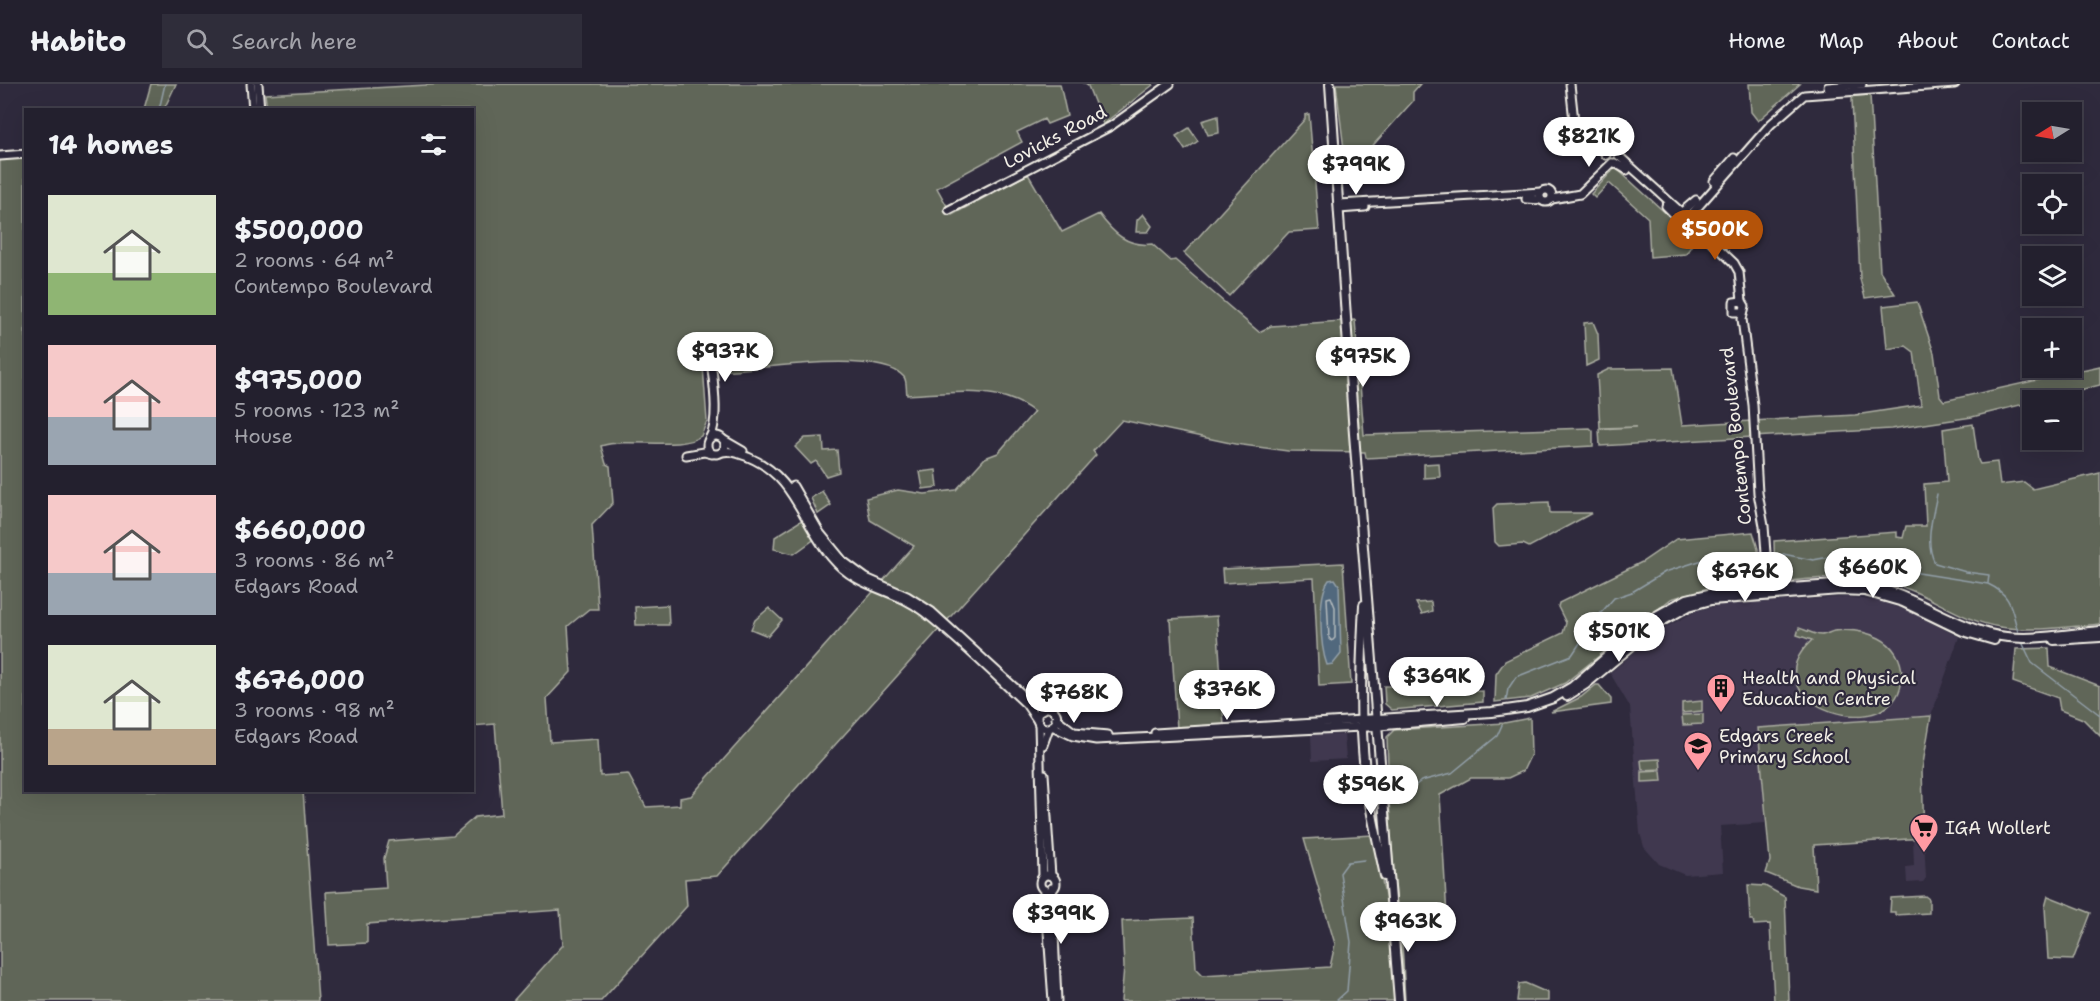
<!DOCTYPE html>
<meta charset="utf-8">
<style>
body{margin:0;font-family:"Shantell Sans",sans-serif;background:#2f2d3a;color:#f1f3f6;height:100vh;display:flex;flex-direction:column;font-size:22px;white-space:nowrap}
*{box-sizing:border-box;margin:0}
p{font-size:20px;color:#a3a3aa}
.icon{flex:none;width:33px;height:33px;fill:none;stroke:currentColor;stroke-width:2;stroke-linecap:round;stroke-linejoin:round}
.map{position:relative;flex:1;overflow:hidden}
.sheet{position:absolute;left:24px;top:24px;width:450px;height:684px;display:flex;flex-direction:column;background:#23202e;border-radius:0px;box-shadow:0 6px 24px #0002,0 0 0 2px #403e4a}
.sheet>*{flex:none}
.needle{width:39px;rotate:259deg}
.fabs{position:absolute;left:2022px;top:18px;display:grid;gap:12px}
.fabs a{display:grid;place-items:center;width:60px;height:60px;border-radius:0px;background:#23202e;box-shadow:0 6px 24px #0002,0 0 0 2px #403e4a;font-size:30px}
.price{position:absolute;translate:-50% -51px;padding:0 14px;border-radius:21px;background:#fff;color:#222;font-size:20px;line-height:39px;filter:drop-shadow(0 2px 3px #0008)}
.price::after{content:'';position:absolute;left:50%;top:36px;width:18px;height:14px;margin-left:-9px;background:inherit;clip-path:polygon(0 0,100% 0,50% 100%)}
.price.active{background:#b45309;color:#fff}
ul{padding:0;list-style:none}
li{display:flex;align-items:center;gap:18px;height:150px;padding:0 24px}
li span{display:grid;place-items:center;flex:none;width:168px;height:120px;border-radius:0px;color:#555}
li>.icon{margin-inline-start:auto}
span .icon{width:72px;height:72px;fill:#fffc;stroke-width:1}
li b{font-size:26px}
h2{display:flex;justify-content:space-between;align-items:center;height:72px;padding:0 24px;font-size:26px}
header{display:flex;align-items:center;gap:36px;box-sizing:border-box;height:84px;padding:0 30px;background:#23202e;border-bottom:2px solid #403e4a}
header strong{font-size:28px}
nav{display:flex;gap:33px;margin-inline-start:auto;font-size:21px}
.search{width:420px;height:54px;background:#2f2d3a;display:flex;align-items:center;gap:15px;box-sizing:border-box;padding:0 21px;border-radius:0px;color:#a3a3aa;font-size:22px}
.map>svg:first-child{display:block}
</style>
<header>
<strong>Habito</strong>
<div class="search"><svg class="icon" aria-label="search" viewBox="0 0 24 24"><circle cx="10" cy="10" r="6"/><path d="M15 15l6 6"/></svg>Search here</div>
<nav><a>Home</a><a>Map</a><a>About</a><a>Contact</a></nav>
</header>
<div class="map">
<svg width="2100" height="917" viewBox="0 0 2100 917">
<rect width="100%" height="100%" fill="#2f2a3d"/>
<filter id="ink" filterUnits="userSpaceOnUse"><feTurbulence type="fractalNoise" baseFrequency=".0167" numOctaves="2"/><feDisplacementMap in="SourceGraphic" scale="12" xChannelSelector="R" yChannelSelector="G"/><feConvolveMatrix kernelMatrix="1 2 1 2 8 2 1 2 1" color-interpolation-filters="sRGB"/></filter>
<g filter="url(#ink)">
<g fill="#40394f">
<path d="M 1846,513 L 1878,517 L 1908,527 L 1959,553 L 1931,632 L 1759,644 L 1765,739 L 1720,742 L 1723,788 L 1685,791 L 1659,780 L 1644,763 L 1640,749 L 1630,623 L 1610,589 L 1659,547 L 1698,526 L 1722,521 Z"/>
<path d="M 1327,650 L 1344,651 L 1346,675 L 1312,677 L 1311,651 Z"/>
<path d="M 1924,754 L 1926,794 L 1923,798 L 1907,799 L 1906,783 L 1914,782 L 1913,755 Z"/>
</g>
<g fill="#606659" stroke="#aaaca0" stroke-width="1.5" fill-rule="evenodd">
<path d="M 151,0 L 176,0 L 164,25 L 144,25 Z"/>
<path d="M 444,0 L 1060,0 L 1067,32 L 1047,40 L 1044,35 L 1017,48 L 1022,58 L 937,104 L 952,131 L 1028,90 L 1062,148 L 1099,130 C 1113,149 1127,163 1152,160 L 1171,177 L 1175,176 L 1259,248 L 1271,242 L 1355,236 L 1364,351 L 1590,344 L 1593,347 L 1593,362 L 1366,374 L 1365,368 L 1288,367 L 1235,360 L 1122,336 L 1093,367 L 1096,371 L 717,792 L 685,795 L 687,822 L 601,917 L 513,917 L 563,861 L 560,826 L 367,840 L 367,859 L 329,861 L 326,808 L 386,804 L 384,774 L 389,757 L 453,752 L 475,733 L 502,730 L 495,640 L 472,642 L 472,26 L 267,25 L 265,10 ZM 718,266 L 720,284 L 723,287 C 758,285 881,265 904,293 C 907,297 906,306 907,311 C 948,309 1000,300 1034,328 L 998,369 L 985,374 L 956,406 L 925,410 L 898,406 L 866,414 L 870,436 L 914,462 L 691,712 L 680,714 L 680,721 L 646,723 L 628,690 L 600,692 L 598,655 L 550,658 L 547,614 L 571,588 L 568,542 L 589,525 L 598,525 L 592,441 L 613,419 L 610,382 L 606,380 L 601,362 C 630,353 679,367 701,352 L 707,337 L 702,268 Z"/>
<path d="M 1085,0 L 1153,0 L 1153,1 L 1103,40 L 1088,2 Z"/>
<path d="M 1336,0 L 1420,0 L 1413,8 L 1413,17 L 1347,90 Z"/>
<path d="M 1749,0 L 1800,0 L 1758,37 L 1751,28 Z"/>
<path d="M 1870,11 L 1880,187 L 1895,210 L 1865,214 L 1860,195 L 1852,15 L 1854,12 Z"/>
<path d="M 1309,30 L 1319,146 L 1289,148 L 1229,212 L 1184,169 L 1305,35 L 1305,31 Z"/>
<path d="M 1218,32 L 1219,49 L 1208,51 L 1202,37 Z"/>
<path d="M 1189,44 L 1198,57 L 1185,66 L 1176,52 Z"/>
<path d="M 25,73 L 26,706 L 303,707 L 318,917 L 0,917 L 0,74 Z"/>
<path d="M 1614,85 L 1617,85 L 1671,134 L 1676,143 L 1695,156 L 1686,170 L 1650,173 L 1648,134 L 1609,99 L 1595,114 L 1591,110 Z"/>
<path d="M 1143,130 L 1152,142 L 1148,148 L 1136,148 L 1137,136 Z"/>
<path d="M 1917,218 L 1934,269 L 1940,312 L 1944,317 L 2100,282 L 2100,301 L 1972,333 L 1891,345 L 1600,362 L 1599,345 L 1636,343 L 1600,344 L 1597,291 L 1609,285 L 1673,284 L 1682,341 L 1855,331 L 1921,321 L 1914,268 L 1906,262 L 1887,265 L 1883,222 Z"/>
<path d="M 1593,238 L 1598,250 L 1599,276 L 1586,282 L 1584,239 Z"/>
<path d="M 1973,340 L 1978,376 L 1980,380 L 1997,378 L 2000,401 L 2024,398 L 2033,405 L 2100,389 L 2100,540 C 2067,543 2033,548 2000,543 C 1966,538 1939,517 1908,505 C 1865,488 1822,494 1777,498 L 1775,496 L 1774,457 L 1897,448 L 1897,453 L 1903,454 L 1906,442 L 1926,442 L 1924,400 L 1947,398 L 1943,345 Z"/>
<path d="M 823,353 L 824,367 L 837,366 L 839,388 L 826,392 L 816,377 L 811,380 L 795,363 L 805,354 Z"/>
<path d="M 1439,379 L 1440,393 L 1424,394 L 1424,380 Z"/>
<path d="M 936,386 L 938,403 L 923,405 L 920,388 Z"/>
<path d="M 822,407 L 831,421 L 818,430 L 811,414 Z"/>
<path d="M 1549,418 L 1550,429 L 1592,429 L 1529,463 L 1523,460 L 1499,462 L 1495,458 L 1493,424 L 1497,420 Z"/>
<path d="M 805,434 L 816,454 L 794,470 L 774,465 L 775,453 Z"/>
<path d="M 1753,448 L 1758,465 L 1760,496 L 1758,499 L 1718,501 L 1671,515 L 1565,599 L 1531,614 L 1495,618 L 1496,590 L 1505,577 L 1563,549 L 1566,539 L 1558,523 L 1559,519 L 1642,478 L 1676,455 Z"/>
<path d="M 1343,479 L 1351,600 L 1319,602 L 1314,494 L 1223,499 L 1222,485 Z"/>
<path d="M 1431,518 L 1432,527 L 1422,530 L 1416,519 Z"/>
<path d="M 668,521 L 669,541 L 636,541 L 635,523 Z"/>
<path d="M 769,524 L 782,536 L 768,552 L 751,545 L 755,536 Z"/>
<path d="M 1217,532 L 1224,642 L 1177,645 L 1170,535 Z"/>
<path d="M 1799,544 C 1806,546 1815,551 1821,551 C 1825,551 1830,548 1834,547 C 1850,545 1865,547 1879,554 C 1893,561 1902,575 1902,591 C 1901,670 1743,620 1812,556 L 1797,551 Z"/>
<path d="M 2049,564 L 2050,583 L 2100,602 L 2100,652 L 2083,635 L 2060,626 L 2058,614 L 2013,598 L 2016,565 Z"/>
<path d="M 1596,601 L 1599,601 L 1611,615 L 1611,620 L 1551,628 L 1581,613 Z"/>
<path d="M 1384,602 L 1446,602 L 1447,608 L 1483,607 L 1483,618 L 1392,626 L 1385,620 Z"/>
<path d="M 1702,617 L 1702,627 L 1682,629 L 1682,619 Z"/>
<path d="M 1703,630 L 1703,640 L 1683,641 L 1682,631 Z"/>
<path d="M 1931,632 L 1922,686 L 1924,754 L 1814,761 L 1816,805 L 1798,802 L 1766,789 L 1770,777 L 1758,644 Z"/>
<path d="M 1530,634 L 1531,670 L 1523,687 L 1508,694 L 1471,694 L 1440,711 L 1447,833 L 1401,836 L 1405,917 L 1390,741 L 1387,653 L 1394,646 L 1504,639 Z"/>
<path d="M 1660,675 L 1661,685 L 1642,686 L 1641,676 Z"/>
<path d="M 1661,687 L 1662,697 L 1642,698 L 1642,688 Z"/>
<path d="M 1373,751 L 1387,822 L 1396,917 L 1121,917 L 1124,883 L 1122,837 L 1193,834 L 1196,884 L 1203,891 L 1330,883 L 1335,860 L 1304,755 Z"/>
<path d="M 1748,801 L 1765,802 L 1785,813 L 1789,917 L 1774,917 L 1770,840 L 1754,841 L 1753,836 L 1750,836 Z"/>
<path d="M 1925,812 L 1929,815 L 1929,829 L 1895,831 L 1895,828 L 1890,828 L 1891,814 Z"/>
<path d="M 2048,812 L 2091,829 L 2073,876 L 2048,875 L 2045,823 Z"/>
<path d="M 1525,899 L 1548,909 L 1548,917 L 1517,917 L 1519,900 Z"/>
</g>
<path fill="#51687d" stroke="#929fa8" stroke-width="1.5" d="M 1335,495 L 1339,501 L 1341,570 L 1333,580 L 1327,581 C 1320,562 1317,512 1329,496 Z"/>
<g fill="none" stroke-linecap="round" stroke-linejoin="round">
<path stroke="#b3babd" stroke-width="1.5" d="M 1331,513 L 1335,523 L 1335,554 L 1332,557 L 1329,554 L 1327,514 Z"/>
<g stroke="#929fa8" stroke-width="1.5">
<path d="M 159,26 L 165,0"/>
<path d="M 1937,410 C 1933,432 1924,459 1935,479 L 1966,488 L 1989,491 L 1988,499"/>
<path d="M 1770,479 L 1775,479 L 1783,470 L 1813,476 L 1856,468 L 1889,467 L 1912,488 L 1988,500 C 2014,512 2011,527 2019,551"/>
<path d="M 2022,558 L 2032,579 L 2100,631"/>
<path d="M 1506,616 L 1508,605 L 1516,593 L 1572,571 L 1582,556 L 1594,545 L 1600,530 L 1614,514 L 1632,508 L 1665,488 L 1712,473 L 1763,481"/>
<path d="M 1393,719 L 1421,697 L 1452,689 L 1497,652 L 1502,641"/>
<path d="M 1336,917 L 1347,907 L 1351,858 L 1340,789 L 1348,778 L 1364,776"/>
</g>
<g stroke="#f4f1e8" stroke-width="11">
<g id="tertiary">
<path d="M 251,0 L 253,26"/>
<path d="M 258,0 L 260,26"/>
<path d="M 1570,0 L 1574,37 L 1600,62 L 1606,71"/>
<path d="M 1828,3 L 1862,0"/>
<path d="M 1602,58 L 1612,66"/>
<path d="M 0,72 L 26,70"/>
<path d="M 1619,72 L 1681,128"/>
<path d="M 1615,79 L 1627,86"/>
<path d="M 1714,97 L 1734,74"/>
<circle cx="1546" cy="112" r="6"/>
<path d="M 1526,115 L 1541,116"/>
<path d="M 1552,115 L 1580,110 L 1612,79"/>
<path d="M 1339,120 L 1541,108"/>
<path d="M 1666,122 L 1677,133"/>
<path d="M 1339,125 L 1365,123"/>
<path d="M 949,126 L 1111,42 L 1170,0"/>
<path d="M 1682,128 L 1696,116"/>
<path d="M 1689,133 L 1771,40 L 1804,11 L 1955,0"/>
<path d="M 1689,136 L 1734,179 L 1739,188 L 1742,217"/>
<path d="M 1685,140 L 1695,148"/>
<path d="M 1743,228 L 1734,228 L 1734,218 L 1742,217 L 1745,222 L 1742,235 L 1753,321 L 1758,409 L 1764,442 L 1769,510"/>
<circle cx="716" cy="361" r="9"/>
<path d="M 709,355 C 721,336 712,290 710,267"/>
<path d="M 724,356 L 743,367"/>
<path d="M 722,368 C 732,366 739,370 748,373 C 795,392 801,437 831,473 C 858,506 894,504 924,528 C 960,556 993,589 1026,620 L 1037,636"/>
<path d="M 686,371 L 704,368 L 712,370"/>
<path d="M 793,402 L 820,449 L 843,477 L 866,494 L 907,512 L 932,528 L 1035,622 L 1043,625"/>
<circle cx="1047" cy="634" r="10"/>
<path d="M 1056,634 L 1074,648 L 1108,651"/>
<path d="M 1039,640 L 1043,792"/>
<path d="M 1052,642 L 1073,652 L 1096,656 L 1362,643"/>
<path d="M 1155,649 L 1362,636"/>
<path d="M 1043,661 L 1049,644"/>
<path d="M 1044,690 L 1051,792"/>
<circle cx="1048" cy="799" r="8"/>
<path d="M 1052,804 L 1057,917"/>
<path d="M 1045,806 L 1053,917"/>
</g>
</g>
<g stroke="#f4f1e8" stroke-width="12">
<g id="secondary">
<path d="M 1330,0 L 1354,350 L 1399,917"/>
<path d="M 1364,521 C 1361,577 1359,632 1365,687 C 1369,723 1378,757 1385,792"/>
<path d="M 2054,556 L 2100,553"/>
<path d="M 1567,612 L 1586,600 L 1660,538 L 1689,522 L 1711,516 L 1840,506 L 1865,507 L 1903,518 L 1963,547 L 1994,556"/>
<path d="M 1362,636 L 1492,628 L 1527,623 L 1553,614 L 1572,603 L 1651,535 L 1687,515 L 1713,509 L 1849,500 C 1903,502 1940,537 1990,550 C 2025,559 2065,550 2100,547"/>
<path d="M 1362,643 L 1465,634"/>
</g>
</g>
<use href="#tertiary" stroke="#2f2a3d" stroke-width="7"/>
<use href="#secondary" stroke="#2f2a3d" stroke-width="8"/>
</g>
</g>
<defs>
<g id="building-pin" transform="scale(1.5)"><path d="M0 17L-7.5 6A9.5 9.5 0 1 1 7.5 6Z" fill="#ff9aa2" stroke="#2f2a3d"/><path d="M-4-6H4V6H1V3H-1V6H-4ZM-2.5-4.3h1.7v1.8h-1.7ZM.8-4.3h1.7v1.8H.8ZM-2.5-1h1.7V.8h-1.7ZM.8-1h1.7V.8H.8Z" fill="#111"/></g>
<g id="school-pin" transform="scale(1.5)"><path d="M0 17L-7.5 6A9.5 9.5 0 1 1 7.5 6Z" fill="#ff9aa2" stroke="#2f2a3d"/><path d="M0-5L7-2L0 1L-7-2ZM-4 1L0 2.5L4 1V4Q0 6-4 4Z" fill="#111"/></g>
<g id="supermarket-pin" transform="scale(1.5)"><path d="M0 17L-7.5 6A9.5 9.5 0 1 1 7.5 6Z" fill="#ff9aa2" stroke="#2f2a3d"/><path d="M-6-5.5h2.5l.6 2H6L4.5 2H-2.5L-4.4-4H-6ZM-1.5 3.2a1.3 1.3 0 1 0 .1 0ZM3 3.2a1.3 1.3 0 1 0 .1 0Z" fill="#111"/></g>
</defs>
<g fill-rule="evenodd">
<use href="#building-pin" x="1721" y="604"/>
<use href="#school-pin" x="1698" y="662"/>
<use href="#supermarket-pin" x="1924" y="744"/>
</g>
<g text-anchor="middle" stroke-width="4.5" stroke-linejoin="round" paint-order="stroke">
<g font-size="18" fill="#f4f1e8" stroke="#2f2a3d">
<text transform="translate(1055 53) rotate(-28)" y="6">Lovicks Road</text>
<text transform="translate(1736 352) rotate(-96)" y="6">Contempo Boulevard</text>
</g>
<g font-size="18" fill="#f4f1e8" stroke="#2f2a3d" text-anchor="start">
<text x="1742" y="600">Health and Physical<tspan x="1742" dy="21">Education Centre</tspan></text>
<text x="1719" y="658">Edgars Creek<tspan x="1719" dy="21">Primary School</tspan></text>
<text x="1945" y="750">IGA Wollert</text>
</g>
</g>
</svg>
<div class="fabs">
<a><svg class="needle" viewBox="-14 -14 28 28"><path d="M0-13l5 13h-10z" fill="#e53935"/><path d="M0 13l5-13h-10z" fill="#a3a3aa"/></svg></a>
<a><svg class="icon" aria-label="locate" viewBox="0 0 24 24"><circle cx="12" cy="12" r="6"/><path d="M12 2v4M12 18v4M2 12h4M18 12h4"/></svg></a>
<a><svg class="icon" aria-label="layers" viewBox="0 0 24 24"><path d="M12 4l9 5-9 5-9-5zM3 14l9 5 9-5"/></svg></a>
<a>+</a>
<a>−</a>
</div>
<b class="price" style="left:1589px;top:84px">$821K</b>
<b class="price" style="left:1356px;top:112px">$799K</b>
<b class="price active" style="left:1715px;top:177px">$500K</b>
<b class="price" style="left:725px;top:299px">$937K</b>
<b class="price" style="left:1363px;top:304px">$975K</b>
<b class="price" style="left:1873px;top:515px">$660K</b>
<b class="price" style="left:1745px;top:519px">$676K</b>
<b class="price" style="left:1619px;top:579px">$501K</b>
<b class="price" style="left:1437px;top:624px">$369K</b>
<b class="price" style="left:1227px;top:637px">$376K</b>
<b class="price" style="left:1074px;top:640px">$768K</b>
<b class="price" style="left:1371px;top:732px">$596K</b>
<b class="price" style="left:1061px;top:861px">$399K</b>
<b class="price" style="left:1408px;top:869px">$963K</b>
<section class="sheet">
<h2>14 homes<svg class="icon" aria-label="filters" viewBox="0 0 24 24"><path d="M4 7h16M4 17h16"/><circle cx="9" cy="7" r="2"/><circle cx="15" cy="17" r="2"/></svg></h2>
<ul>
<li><span style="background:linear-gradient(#dfe7d0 65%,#8fb573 0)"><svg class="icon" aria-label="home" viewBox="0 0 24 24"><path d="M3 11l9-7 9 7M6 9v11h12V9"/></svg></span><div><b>$500,000</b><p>2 rooms · 64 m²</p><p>Contempo Boulevard</p></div></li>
<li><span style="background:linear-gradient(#f6c9c9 60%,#9aa5b1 0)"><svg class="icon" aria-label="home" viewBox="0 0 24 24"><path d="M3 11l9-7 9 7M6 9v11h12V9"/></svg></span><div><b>$975,000</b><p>5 rooms · 123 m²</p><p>House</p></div></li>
<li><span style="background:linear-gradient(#f6c9c9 65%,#9aa5b1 0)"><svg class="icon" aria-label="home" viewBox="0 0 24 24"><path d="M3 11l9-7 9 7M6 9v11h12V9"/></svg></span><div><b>$660,000</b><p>3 rooms · 86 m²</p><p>Edgars Road</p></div></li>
<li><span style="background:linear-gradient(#dfe7d0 70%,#b9a48a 0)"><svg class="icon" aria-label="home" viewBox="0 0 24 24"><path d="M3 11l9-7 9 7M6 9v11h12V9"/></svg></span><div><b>$676,000</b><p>3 rooms · 98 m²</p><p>Edgars Road</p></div></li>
</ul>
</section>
</div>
